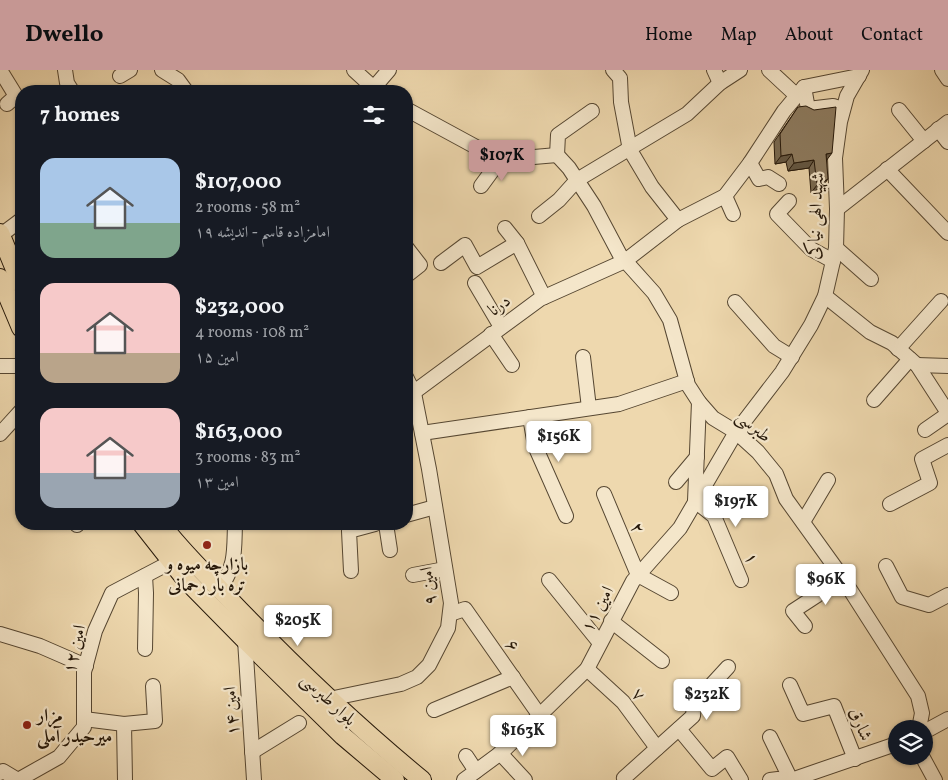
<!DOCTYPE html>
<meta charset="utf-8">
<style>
body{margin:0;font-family:Vollkorn,Amiri,serif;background:#20242c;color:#f1f3f6;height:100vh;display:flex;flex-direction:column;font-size:19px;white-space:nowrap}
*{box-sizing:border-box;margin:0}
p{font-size:16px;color:#9ea1a6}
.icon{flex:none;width:28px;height:28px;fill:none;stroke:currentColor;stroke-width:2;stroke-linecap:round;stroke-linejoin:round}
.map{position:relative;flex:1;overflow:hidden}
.panel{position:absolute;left:15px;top:15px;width:398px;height:445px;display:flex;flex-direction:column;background:#171b24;border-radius:20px;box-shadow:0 1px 4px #0004}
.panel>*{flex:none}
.controls{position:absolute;left:888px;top:650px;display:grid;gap:10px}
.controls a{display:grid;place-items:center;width:45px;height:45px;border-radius:50%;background:#171b24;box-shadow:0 1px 4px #0004;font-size:25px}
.price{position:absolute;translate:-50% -42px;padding:0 11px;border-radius:5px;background:#fff;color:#222;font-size:16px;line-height:32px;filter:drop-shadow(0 1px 2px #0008)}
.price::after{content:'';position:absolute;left:50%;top:30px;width:15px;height:11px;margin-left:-8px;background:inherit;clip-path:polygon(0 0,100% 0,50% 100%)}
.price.active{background:#c59692;color:#111}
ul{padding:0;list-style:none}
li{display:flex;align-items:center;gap:15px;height:125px;padding:0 25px}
li span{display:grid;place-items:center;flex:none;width:140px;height:100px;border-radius:15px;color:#555}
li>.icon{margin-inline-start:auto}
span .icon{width:60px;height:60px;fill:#fffc;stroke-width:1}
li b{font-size:21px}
h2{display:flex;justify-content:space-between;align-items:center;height:60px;padding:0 25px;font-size:21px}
header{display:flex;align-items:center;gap:30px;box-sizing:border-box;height:70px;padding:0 25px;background:#c59692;color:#111}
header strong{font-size:24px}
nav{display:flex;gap:28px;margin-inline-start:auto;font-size:18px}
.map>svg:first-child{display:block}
</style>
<header>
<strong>Dwello</strong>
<nav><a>Home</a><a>Map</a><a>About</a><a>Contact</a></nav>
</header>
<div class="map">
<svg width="948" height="710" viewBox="0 0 948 710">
<rect width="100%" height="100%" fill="#eed8ae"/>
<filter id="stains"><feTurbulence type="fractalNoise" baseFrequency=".004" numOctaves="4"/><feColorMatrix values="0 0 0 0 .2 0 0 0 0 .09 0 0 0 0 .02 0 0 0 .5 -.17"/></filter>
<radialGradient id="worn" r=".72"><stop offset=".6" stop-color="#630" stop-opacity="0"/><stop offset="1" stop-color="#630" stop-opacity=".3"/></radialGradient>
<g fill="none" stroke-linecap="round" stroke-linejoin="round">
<g stroke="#564732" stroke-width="16">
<g id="minor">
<path d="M 0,0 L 16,26 L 7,34"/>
<path d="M 65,0 L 67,13 L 72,21"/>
<path d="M 162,0 L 178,10 L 186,21"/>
<path d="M 354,0 L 377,21"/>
<path d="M 613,0 L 620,8 L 621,32 L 630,80 L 652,117 L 678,150"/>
<path d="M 714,0 L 720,13"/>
<path d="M 769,0 L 797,26"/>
<path d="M 942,0 L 948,9"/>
<path d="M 120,6 L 130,0"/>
<path d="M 804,17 L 808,39 L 833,36 L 843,39"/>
<path d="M 371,21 L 389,0"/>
<path d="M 406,39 L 500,90 L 557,85"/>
<path d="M 899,40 L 924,71"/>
<path d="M 938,59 L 948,72"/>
<path d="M 557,85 L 569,98 L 594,136 L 620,185 L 654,223 L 670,250 L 688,315 L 699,332 L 713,348 L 736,362 L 758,382 L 776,404 L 786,429 L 840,504 L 918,626 L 922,643 L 919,659"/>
<path d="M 557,85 L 558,65 L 592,41"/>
<path d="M 750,93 L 759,109 L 768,107 L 779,114"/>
<path d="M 887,99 L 948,163"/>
<path d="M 481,116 L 500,90"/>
<path d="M 725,126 L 733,144"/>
<path d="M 789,131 L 777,144 L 811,179 L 833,191"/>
<path d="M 837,139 L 948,52"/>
<path d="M 539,146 L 559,130 L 577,110 L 687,44 L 720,13 L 740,0"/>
<path d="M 505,158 L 517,173"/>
<path d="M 1,165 L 21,150"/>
<path d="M 406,177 L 420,195 L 406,206"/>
<path d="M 836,178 L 871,209"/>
<path d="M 441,193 L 465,175 L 477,197 L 517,173 L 544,227"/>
<path d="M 475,213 L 501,257"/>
<path d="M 825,226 L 870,262 L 892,273 L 917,295 L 948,343"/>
<path d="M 735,232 L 774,276 L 792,287"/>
<path d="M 491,264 L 512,295"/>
<path d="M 898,279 L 941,231"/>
<path d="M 583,287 L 589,338"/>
<path d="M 917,295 L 948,296"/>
<path d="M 0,296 L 21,296"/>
<path d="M 406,328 L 540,229 L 625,191 L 678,150 L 725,126 L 750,93 L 784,41 L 804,17 L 859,6"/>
<path d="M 874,330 L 910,289"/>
<path d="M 699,332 L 695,431 L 714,446 L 741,510"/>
<path d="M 530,347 L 535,376 L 566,446"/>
<path d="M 925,360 L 948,344"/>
<path d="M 422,363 L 619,334 L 687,311"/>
<path d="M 0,364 L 21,341"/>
<path d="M 676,412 L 697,387"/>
<path d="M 604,424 L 638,505 L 671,523"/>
<path d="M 890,434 L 930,413 L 922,389 L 948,375"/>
<path d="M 406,445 L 435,437"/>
<path d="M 803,452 L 828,410"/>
<path d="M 386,454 L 390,480"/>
<path d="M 77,455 L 77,454"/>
<path d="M 886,496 L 902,527 L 929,535 L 948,525"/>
<path d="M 351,501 L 349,461 L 375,454"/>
<path d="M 413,505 L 445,499"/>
<path d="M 549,510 L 600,573"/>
<path d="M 220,519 C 236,494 234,483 235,454"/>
<path d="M 450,544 L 465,539 L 540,646"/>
<path d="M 611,551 L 662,591"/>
<path d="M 805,556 L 793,541 L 816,526 L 840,504"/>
<path d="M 0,564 L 40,576 L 86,596"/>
<path d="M 245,570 L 254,710"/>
<path d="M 145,579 L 146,523 L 145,506"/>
<path d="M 587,599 L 623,632 L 657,678"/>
<path d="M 790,615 L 803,644 L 834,636 L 855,689"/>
<path d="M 329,629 L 401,614 L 417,607 L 429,595 L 448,558 L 451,533 L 429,399 L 414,323 L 406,307"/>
<path d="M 434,640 L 513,607"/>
<path d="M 84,649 L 124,654"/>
<path d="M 679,659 L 712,699 L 727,687 L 741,710"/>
<path d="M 924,662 L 948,649"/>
<path d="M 770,667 L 791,710 L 896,674"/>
<path d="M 252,682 L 299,653"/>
<path d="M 500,683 L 525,710"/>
<path d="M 466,686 L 476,701"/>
<path d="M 922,686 L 935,710"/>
<path d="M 0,703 L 3,701 L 18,710"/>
<path d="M 18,710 L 59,687 L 84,657 L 84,602 L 95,561 L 112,523 L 171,492"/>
<path d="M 125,710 L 124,654 L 155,651 L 153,616"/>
<path d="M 464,710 L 502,682 L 587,599 L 633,511 L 680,458 L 736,362 L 782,302 L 811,255 L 825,226 L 836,178 L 837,139 L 835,88 L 840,52 L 847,26 L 862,0"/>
<path d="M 625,710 L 624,708 L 693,646 L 694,634 L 728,597"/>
<path d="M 770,710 L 778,709 L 791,710"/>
</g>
</g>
<g stroke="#241709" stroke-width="20">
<g id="major">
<path d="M 0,163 L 21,214"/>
<path d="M 0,208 L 21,258"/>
<path d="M 142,454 L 186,510 L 245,570 L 343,666 L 395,710"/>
<path d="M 161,454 C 182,482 207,505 230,530 C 291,594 354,654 422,710"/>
</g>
</g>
<use href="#minor" stroke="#f4e6ca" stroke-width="14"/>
<use href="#major" stroke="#eed8ae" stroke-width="18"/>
</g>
<path fill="#796a52" stroke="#241709" d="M 798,37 L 826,91 L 822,117 L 811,123 L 809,98 L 788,101 L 786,92 L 775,94 L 774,72 Z"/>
<g fill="#635642" stroke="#241709">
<path d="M 832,83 L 826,91 L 826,84 Z"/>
<path d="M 792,84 L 786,92 L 775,94 L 781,86 Z"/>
<path d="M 814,90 L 809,98 L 788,101 L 794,93 Z"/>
<path d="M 828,109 L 822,117 L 811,123 L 817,115 Z"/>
</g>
<path fill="#8d7b5f" stroke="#241709" d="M 806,36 L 814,40 L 836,37 L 832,83 L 826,84 L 828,109 L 817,115 L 814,90 L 794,93 L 792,84 L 781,86 L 780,64 L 798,37 Z"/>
<g fill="#8f2418" stroke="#f4e6ca" stroke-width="2">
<circle cx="207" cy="475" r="5"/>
<circle cx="27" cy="655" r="5"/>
</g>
<g text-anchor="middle" stroke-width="4.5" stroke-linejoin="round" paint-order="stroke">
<g font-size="18" fill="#241709" stroke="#f4e6ca">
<text transform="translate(815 146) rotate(-87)" y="6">شهید الهی نیاکی</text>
<text transform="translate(499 235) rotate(-37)" y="6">درنا</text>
<text transform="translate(754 356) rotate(40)" y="6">طبرسی</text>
<text transform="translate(638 458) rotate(68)" y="6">۲</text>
<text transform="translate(752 488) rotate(69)" y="6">۱</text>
<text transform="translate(428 516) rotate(-97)" y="6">امین ۹</text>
<text transform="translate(597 539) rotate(-62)" y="6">امین ۱۱</text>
<text transform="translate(513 575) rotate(55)" y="6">۶</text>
<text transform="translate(74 579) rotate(-77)" y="6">امین ۱۲</text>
<text transform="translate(639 624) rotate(50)" y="6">۷</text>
<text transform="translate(329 629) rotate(43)" y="6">بلوار طبرسی</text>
<text transform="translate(231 641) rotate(-94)" y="6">امین ۱۴</text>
<text transform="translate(861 654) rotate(68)" y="6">شارق</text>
</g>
<g font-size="18" font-weight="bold" fill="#241709" stroke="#f4e6ca">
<text x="207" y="500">بازارچه میوه و<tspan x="207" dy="21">تره بار رحمانی</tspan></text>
<text x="37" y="651" text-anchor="start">مزار<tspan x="37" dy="21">میرحیدر آملی</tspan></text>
</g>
</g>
<rect width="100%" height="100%" filter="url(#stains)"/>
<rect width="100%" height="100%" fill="url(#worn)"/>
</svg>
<div class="controls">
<a><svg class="icon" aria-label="layers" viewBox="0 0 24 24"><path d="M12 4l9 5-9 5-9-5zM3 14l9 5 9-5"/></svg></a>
</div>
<b class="price active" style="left:502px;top:112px">$107K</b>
<b class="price" style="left:559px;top:393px">$156K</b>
<b class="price" style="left:736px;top:458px">$197K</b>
<b class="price" style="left:826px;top:536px">$96K</b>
<b class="price" style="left:298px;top:577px">$205K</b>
<b class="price" style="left:707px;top:651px">$232K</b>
<b class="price" style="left:523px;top:687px">$163K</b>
<section class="panel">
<h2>7 homes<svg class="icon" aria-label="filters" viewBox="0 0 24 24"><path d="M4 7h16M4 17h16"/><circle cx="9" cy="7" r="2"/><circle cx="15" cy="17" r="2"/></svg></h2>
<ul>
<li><span style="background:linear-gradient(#a9c7e8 65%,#7fa58c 0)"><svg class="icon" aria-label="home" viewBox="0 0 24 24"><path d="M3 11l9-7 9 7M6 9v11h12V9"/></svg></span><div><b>$107,000</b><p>2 rooms · 58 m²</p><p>امامزاده قاسم - اندیشه ۱۹</p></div></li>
<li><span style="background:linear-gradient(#f6c9c9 70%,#b9a48a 0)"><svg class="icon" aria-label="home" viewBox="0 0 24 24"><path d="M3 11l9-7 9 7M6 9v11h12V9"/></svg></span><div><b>$232,000</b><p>4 rooms · 108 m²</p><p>امین ۱۵</p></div></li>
<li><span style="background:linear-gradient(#f6c9c9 65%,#9aa5b1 0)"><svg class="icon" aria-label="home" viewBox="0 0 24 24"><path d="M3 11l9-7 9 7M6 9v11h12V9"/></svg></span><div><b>$163,000</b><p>3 rooms · 83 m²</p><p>امین ۱۳</p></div></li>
</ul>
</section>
</div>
